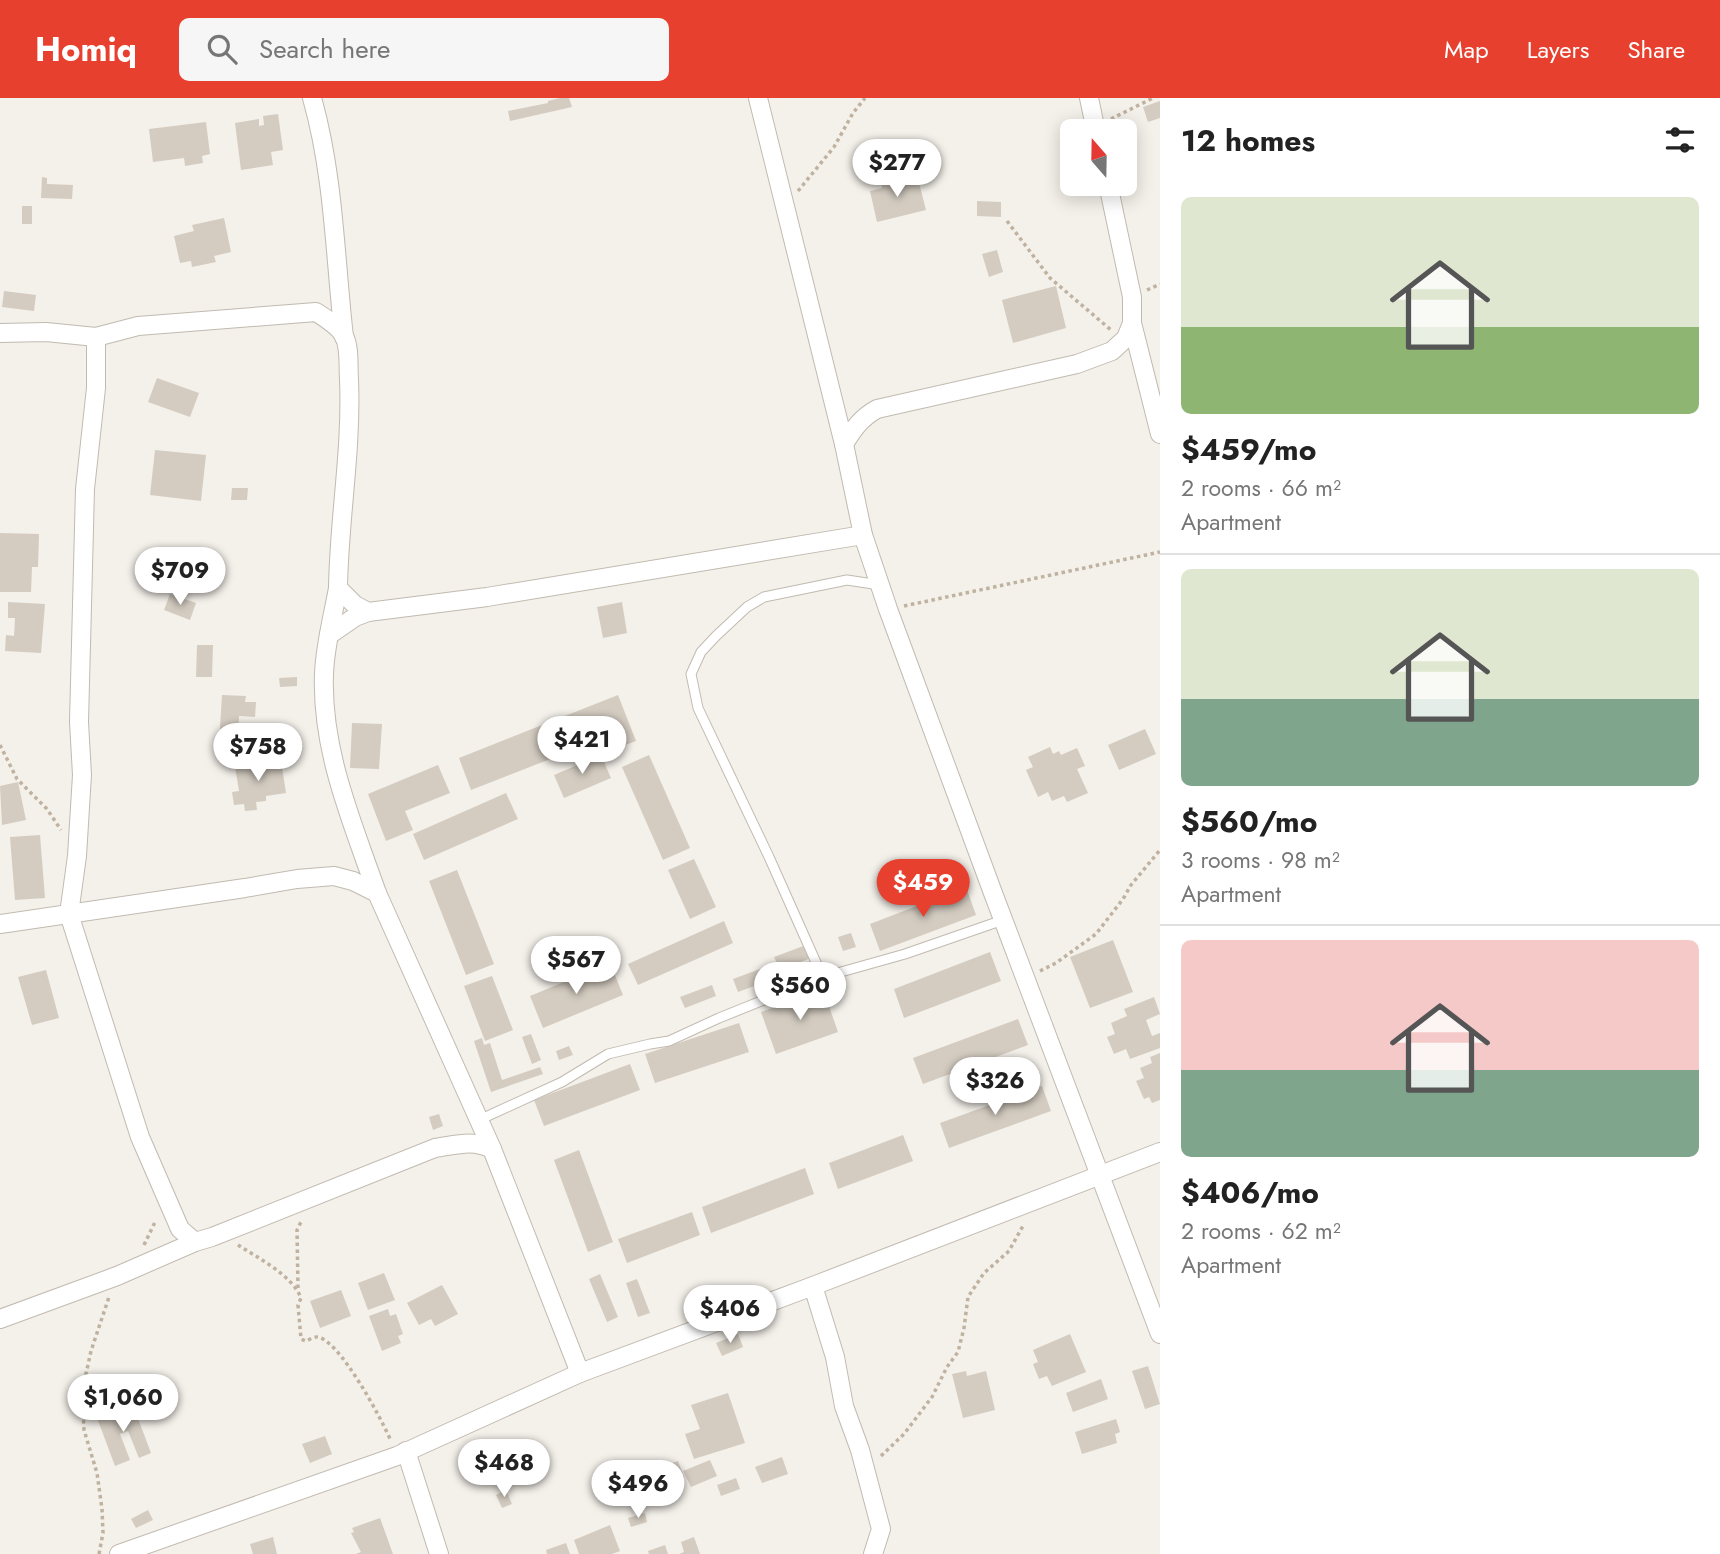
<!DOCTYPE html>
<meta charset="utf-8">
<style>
body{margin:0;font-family:Jost,sans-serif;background:#f6f6f6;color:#222;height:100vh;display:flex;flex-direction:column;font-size:26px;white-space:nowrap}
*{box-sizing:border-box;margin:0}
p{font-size:23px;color:#767676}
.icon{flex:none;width:38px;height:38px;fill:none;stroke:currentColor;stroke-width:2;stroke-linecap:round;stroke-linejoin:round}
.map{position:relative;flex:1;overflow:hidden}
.side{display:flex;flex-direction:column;background:#fff;width:560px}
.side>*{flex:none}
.needle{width:46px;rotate:340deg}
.buttons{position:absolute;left:1060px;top:21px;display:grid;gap:14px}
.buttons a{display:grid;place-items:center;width:77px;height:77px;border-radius:10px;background:#fff;box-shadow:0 4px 18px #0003;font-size:35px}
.price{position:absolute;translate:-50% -60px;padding:0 16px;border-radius:24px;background:#fff;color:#222;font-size:23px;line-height:46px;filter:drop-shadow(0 2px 4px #0008)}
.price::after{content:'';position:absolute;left:50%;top:42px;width:21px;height:16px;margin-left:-10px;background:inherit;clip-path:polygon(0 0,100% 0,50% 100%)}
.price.on{background:#e7402e;color:#fff}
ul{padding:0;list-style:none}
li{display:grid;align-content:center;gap:14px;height:371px;padding:0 21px}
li+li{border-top:2px solid #e0e0e0}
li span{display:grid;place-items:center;height:217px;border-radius:10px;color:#555}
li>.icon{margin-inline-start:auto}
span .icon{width:126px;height:126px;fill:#fffc;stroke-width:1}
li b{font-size:30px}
h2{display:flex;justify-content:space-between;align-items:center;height:84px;padding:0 21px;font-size:30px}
header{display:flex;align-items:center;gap:42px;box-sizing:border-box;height:98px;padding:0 35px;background:#e7402e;color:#fff}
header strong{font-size:33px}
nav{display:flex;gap:38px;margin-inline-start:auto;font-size:24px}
.search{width:490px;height:63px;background:#f6f6f6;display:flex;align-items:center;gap:18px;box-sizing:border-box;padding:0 24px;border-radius:10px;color:#767676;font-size:26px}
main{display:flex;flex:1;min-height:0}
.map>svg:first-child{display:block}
</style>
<header>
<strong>Homiq</strong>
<div class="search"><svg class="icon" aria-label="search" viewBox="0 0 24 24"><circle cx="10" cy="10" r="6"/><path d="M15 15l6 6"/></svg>Search here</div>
<nav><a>Map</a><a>Layers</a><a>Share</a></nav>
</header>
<main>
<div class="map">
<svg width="1160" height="1456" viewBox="0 0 1160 1456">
<rect width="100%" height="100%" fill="#f4f0ea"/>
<g fill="#d4ccc1">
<path d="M 560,0 L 569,0 L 572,9 L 510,23 L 508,13 L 548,5 L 548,3 Z"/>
<path d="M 1160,3 L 1160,20 L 1148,24 L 1143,9 Z"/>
<path d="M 278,16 L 283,52 L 271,54 L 273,67 L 241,72 L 235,25 L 259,21 L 259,28 L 264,27 L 263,18 Z"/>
<path d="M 206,24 L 210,56 L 202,58 L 203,65 L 185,68 L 184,60 L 153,64 L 149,31 Z"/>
<path d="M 899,77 L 901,85 L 918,81 L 926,112 L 877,124 L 870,93 L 882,90 L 880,82 Z"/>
<path d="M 42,79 L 47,80 L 47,86 L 73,87 L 72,101 L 41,100 Z"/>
<path d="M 977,103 L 1001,104 L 1001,119 L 977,118 Z"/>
<rect x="22" y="108" width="10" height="18"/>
<path d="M 224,120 L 231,154 L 214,158 L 216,164 L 192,169 L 191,163 L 180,165 L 174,138 L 194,133 L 192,127 Z"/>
<path d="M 997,152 L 1003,174 L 989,179 L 982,156 Z"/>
<path d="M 1056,188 L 1066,230 L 1013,245 L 1002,202 Z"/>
<path d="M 4,193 L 36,197 L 34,213 L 2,209 Z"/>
<path d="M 157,280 L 199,295 L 190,319 L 148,304 Z"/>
<path d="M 155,352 L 206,357 L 201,403 L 150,397 Z"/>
<path d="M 232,390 L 248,390 L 247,402 L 231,402 Z"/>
<path d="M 0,435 L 39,436 L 38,469 L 32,469 L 31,494 L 0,494 Z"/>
<path d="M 170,496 L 196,505 L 190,522 L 164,512 Z"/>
<path d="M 8,504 L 45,506 L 41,555 L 5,553 L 6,537 L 14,538 L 15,520 L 8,520 Z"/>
<path d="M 622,504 L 627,535 L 603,540 L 597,509 Z"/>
<path d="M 197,547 L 213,547 L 212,579 L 196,579 Z"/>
<path d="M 297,579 L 297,588 L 280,589 L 279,580 Z"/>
<path d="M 222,597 L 246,598 L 245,604 L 256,604 L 255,619 L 239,618 L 238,647 L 219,646 Z"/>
<path d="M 618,597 L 636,643 L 609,653 L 604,640 L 471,692 L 459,660 Z"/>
<path d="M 352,625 L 382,626 L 379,671 L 350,670 Z"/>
<path d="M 1145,631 L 1156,656 L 1119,672 L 1108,647 Z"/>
<path d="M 1050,649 L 1053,656 L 1059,653 L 1061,657 L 1077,650 L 1085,668 L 1077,671 L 1088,695 L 1067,704 L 1064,698 L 1052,703 L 1048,694 L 1038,699 L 1026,672 L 1033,669 L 1028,659 Z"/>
<path d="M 601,657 L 611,680 L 564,700 L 554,677 Z"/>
<path d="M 649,657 L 690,750 L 663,762 L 622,669 Z"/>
<path d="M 276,660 L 277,669 L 282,669 L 286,695 L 266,698 L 266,703 L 256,704 L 257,712 L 245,713 L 244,706 L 234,707 L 232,694 L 239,693 L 235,669 Z"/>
<path d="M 438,667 L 450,695 L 405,713 L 413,732 L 386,743 L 368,696 Z"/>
<path d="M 18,684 L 26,722 L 2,727 L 0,688 Z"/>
<path d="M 506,695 L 518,721 L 424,762 L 413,736 Z"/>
<path d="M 40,737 L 45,800 L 15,802 L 10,739 Z"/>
<path d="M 694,761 L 716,809 L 690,821 L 668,772 Z"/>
<path d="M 457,772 L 494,866 L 466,877 L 429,783 Z"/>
<path d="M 966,789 L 976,817 L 880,853 L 870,826 Z"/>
<path d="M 724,823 L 733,845 L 638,887 L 628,866 Z"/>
<path d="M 851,835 L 856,849 L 843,853 L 838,839 Z"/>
<path d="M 1113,842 L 1133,894 L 1090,910 L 1070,859 Z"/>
<path d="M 806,847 L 811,860 L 780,872 L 774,859 Z"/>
<path d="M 990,854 L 1001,883 L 904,920 L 894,891 Z"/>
<path d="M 610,865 L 623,897 L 543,930 L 530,898 Z"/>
<path d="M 771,867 L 776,880 L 738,894 L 733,881 Z"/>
<path d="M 46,872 L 59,920 L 32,927 L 18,879 Z"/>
<path d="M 492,878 L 513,932 L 485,943 L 464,888 Z"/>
<path d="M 712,887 L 716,898 L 685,910 L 680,899 Z"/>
<path d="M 823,891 L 838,934 L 776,956 L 761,914 Z"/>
<path d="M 1154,899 L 1160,916 L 1146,922 L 1152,938 L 1160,935 L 1160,950 L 1130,961 L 1126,951 L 1114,956 L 1107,939 L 1115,936 L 1111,925 L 1127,918 L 1124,911 Z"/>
<path d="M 1018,921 L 1028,947 L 923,986 L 913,960 Z"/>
<path d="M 739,925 L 749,954 L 655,985 L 645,956 Z"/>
<path d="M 531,936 L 541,962 L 532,966 L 522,939 Z"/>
<path d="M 482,940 L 484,947 L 490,945 L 502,982 L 540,969 L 543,976 L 491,994 L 474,943 Z"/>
<path d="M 569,948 L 573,957 L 559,962 L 556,953 Z"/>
<path d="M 1160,955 L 1160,1002 L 1152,1005 L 1149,999 L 1144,1001 L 1136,983 L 1144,980 L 1140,970 L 1152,965 L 1150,959 Z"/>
<path d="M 630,966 L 640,992 L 544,1028 L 534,1002 Z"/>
<path d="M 1042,988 L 1051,1013 L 949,1050 L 940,1025 Z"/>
<path d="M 439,1016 L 443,1028 L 433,1032 L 429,1019 Z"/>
<path d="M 903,1037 L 913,1063 L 838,1091 L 829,1065 Z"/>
<path d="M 579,1052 L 613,1144 L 588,1154 L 554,1062 Z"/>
<path d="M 805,1070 L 814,1096 L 711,1135 L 702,1109 Z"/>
<path d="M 692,1114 L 700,1137 L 627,1165 L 618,1141 Z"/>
<path d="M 384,1175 L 395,1202 L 368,1212 L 358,1185 Z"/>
<path d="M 600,1176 L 618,1219 L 607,1224 L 589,1181 Z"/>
<path d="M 637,1181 L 650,1215 L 638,1219 L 626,1185 Z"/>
<path d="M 442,1187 L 458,1216 L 435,1228 L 431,1221 L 419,1227 L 407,1205 Z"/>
<path d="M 341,1192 L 351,1218 L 320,1230 L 310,1203 Z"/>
<path d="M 388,1211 L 390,1218 L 396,1216 L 403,1236 L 398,1238 L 401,1245 L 382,1253 L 369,1218 Z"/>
<path d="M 738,1236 L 743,1249 L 722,1258 L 716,1245 Z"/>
<path d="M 1070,1236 L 1086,1274 L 1052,1288 L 1047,1278 L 1039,1281 L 1033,1266 L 1038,1264 L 1033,1252 Z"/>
<path d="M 1148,1268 L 1160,1306 L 1145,1311 L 1132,1273 Z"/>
<path d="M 966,1273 L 967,1278 L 986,1273 L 995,1312 L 963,1320 L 952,1276 Z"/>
<path d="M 1101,1281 L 1108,1301 L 1073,1314 L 1066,1295 Z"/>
<path d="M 728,1295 L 745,1345 L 694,1361 L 685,1336 L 700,1331 L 691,1307 Z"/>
<path d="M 133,1307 L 151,1355 L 139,1360 L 128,1333 L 120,1336 L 130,1362 L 115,1368 L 97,1320 Z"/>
<path d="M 1116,1321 L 1120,1334 L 1115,1336 L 1117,1345 L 1082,1356 L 1075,1334 Z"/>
<path d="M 325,1338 L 332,1356 L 310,1365 L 302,1346 Z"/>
<path d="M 782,1359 L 788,1376 L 762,1385 L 755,1369 Z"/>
<path d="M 710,1362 L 717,1378 L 691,1389 L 683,1373 Z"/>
<path d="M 678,1363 L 684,1379 L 662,1388 L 655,1371 Z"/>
<path d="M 650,1369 L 656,1391 L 628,1400 L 621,1378 Z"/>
<path d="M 619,1378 L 627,1404 L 615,1407 L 607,1381 Z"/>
<path d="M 736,1380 L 740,1391 L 721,1398 L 717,1387 Z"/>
<path d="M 506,1392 L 512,1406 L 502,1410 L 496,1397 Z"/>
<path d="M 148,1412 L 153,1422 L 136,1430 L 131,1421 Z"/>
<path d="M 645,1415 L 647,1424 L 631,1429 L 628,1420 Z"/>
<path d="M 380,1420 L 393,1456 L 356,1456 L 361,1454 L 351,1435 L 354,1434 L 352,1430 Z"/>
<path d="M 610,1427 L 620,1453 L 612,1456 L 579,1456 L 574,1442 Z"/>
<path d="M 273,1439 L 277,1456 L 253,1456 L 250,1446 Z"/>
<path d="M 694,1439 L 700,1456 L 679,1456 L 684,1454 L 681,1444 Z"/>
<path d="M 566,1445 L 570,1456 L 547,1456 L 546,1452 Z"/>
<path d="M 665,1447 L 668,1456 L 649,1456 L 648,1453 Z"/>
</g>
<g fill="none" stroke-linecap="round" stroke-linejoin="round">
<g stroke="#c1bab0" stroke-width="11">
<g id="service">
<path d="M 823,880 L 769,759 L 698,610 L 691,576 L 701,554 L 716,538 L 747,509 L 764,499 L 847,482 L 880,487"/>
<path d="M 479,1022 L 562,984 L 608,956 L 650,946 L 669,943 L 719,920 L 816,881 L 905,856 L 1003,822"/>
</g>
</g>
<g stroke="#c1bab0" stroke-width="20">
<g id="minor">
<path d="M 312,0 C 334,77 335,160 344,239"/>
<path d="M 758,0 L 844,346 L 863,437 L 888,511 L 993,795 L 1160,1236"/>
<path d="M 1089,0 L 1096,33"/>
<path d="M 1108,86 L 1132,199 L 1132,225 L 1160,336"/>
<path d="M 0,235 L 46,234 L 96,239 L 138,228 L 316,214 C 325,220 339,228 344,238 C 350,249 348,269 349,281 C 352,352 339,420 338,490 L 355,507 L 368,514 L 487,499 L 863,437"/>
<path d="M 96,239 L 96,290 L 85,391 L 79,624 L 82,677 L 77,758 L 69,816 L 140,1039 L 180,1131 L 195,1144"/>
<path d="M 844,346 C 854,330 861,320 877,311 L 1077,266 L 1112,253 L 1126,240 L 1132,225"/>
<path d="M 338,490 C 333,518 325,547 324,576 C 321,652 352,724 377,795"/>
<path d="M 329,537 L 355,519 L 368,514"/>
<path d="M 0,826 L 245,790 L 297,781 L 334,778 L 353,783 L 377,795 L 492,1051"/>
<path d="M 813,1188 L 835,1259 L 844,1308 L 860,1352 L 881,1431 L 873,1456"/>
<path d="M 0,1221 L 117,1178 L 195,1144 L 212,1139 L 435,1050 C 456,1047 473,1041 492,1051 L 580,1275"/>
<path d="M 406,1353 L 439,1456"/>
<path d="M 119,1456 L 397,1358 L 580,1275 L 813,1188 L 1160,1054"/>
</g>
</g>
<g stroke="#bfb2a0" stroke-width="3.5" stroke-dasharray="3.5 3.5" stroke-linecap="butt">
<path d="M 1111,21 L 1153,0"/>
<path d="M 798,93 L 834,49 L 853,15 L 865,0"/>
<path d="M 1007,123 L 1050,180 L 1111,232"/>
<path d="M 1147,192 L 1160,186"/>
<path d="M 904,508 L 1160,454"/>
<path d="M 0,647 L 17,681 L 47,711 L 61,732"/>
<path d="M 1040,873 L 1056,865 L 1096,836 L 1123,801 L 1131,787 L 1160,752"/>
<path d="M 144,1147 L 156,1122"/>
<path d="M 238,1147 C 258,1160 292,1177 301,1200 L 298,1207 L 301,1241 L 306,1243 C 309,1242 313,1239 316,1239 C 338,1238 383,1324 391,1343"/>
<path d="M 298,1190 L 297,1132 L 302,1122"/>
<path d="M 881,1358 L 904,1336 L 932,1299 L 947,1269 L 958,1254 L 964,1230 L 968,1199 L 984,1175 L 1009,1153 L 1024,1126"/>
<path d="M 99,1456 L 103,1435 L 102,1411 L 97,1375 L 84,1332 L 82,1294 L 91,1253 L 109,1199"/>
</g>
<use href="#service" stroke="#fff" stroke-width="9"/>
<use href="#minor" stroke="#fff" stroke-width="18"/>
</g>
</svg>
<div class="buttons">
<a><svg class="needle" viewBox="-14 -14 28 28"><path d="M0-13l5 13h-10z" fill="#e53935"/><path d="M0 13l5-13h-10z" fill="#767676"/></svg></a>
</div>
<b class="price" style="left:897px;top:101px">$277</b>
<b class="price" style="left:180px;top:509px">$709</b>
<b class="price" style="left:582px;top:678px">$421</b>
<b class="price" style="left:258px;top:685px">$758</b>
<b class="price on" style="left:923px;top:821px">$459</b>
<b class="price" style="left:576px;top:898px">$567</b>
<b class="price" style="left:800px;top:924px">$560</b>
<b class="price" style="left:995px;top:1019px">$326</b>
<b class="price" style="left:730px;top:1247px">$406</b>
<b class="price" style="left:123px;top:1336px">$1,060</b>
<b class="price" style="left:504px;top:1401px">$468</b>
<b class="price" style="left:638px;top:1422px">$496</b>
</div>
<section class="side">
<h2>12 homes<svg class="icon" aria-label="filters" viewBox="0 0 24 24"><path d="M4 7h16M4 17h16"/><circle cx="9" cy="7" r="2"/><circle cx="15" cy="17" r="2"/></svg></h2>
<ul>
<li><span style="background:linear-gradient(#dfe7d0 60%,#8fb573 0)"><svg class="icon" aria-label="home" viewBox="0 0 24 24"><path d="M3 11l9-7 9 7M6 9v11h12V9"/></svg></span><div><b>$459/mo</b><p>2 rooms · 66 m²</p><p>Apartment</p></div></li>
<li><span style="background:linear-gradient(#dfe7d0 60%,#7fa58c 0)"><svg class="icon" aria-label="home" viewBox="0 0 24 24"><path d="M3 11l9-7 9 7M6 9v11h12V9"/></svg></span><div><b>$560/mo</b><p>3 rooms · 98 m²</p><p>Apartment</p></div></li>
<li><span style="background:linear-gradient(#f6c9c9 60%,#7fa58c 0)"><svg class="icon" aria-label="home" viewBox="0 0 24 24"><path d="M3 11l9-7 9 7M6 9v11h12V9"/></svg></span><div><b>$406/mo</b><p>2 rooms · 62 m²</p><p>Apartment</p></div></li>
</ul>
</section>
</main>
